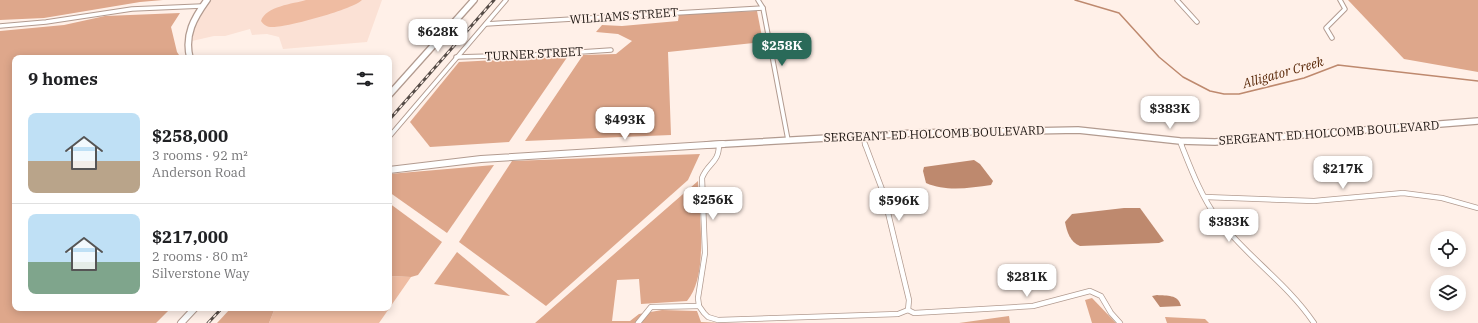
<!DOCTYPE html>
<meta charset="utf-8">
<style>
body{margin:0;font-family:"IBM Plex Serif",serif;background:#f6f6f6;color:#202124;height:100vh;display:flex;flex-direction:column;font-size:15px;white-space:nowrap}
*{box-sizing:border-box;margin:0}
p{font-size:13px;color:#757577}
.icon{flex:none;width:22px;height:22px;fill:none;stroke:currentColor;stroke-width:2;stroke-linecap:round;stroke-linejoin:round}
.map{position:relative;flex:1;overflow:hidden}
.panel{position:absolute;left:12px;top:55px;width:380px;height:256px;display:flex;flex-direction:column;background:#fff;border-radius:8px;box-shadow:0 2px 10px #0003}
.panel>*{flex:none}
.controls{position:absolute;left:1430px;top:231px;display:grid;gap:8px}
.controls a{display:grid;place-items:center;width:36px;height:36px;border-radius:50%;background:#fff;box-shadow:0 2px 10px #0003;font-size:20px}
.price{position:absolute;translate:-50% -34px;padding:0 9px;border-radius:8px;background:#fff;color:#222;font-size:13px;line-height:26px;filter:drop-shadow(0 1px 2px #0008)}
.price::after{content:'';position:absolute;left:50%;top:24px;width:12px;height:9px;margin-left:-6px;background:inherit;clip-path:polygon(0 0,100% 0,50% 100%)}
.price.on{background:#2a6a59;color:#fff}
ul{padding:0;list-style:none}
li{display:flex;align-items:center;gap:12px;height:100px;padding:0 16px}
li+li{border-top:1px solid #e0e0e0}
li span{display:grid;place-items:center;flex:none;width:112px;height:80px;border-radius:8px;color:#555}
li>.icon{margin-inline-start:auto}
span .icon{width:48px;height:48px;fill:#fffc;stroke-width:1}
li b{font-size:17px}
h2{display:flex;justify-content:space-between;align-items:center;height:48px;padding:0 16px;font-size:17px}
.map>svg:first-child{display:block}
</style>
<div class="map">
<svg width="1478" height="323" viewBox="0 0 1478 323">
<rect width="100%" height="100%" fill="#fff0e8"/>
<path fill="#fbe1d5" d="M 211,0 L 382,0 L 367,42 L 283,49 L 279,37 L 267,34 L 252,35 L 250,29 L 225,36 L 214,36 L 192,41 L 193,32 L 198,19 Z"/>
<g fill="#efbca2">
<path d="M 306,0 L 362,0 C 354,9 285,28 272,27 C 267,27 264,25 261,21 C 266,6 293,4 306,0 Z"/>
<path d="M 389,276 L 411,277 L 379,323 L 269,323 L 275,308 L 389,308 Z"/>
</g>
<g fill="#dea78b">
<path d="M 0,0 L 163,0 L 140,2 L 44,18 L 0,20 Z"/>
<path d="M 1348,0 L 1478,0 L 1478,72 L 1404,59 Z"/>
<path d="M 757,11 L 763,42 L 668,52 L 671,135 L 525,141 L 583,55 L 616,54 L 632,41 L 618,34 L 596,32 L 602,25 L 622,26 L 678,21 L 679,14 Z"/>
<path d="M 180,13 L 171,27 L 177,52 L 181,58 L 15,58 L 15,308 L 171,308 L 156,323 L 0,323 L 0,31 L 64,25 L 105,16 Z"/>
<path d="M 568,56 L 509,142 L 430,147 L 410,122 L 459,62 Z"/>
<path d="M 700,154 L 688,180 L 546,306 L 459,242 L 512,161 Z"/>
<path d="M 494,165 L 447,233 L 389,192 L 389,174 Z"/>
<path d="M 698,181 C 699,215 709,275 687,301 L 641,304 L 639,279 L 617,280 L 612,321 L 630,321 L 639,314 L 662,310 L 697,311 L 701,322 L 726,323 L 535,323 Z"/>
<path d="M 389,203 L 442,242 L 418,275 L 411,277 L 389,276 Z"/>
<path d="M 457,252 L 510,296 L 434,284 Z"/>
<path d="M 1092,298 L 1116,323 L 1092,323 L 1085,300 Z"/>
<path d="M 231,308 L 275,308 L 269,323 L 217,323 Z"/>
<path d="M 1009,316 L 1010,323 L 959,323 Z"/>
<path d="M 1165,317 L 1205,319 L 1209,323 L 1167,323 Z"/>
</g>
<g fill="#be896e">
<path d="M 974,160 L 980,164 L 993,181 L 991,185 C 970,188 946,192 926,183 L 923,171 L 924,167 Z"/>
<path d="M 1124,208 L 1140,208 L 1164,241 L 1159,243 L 1080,246 C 1070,242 1067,232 1065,222 L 1072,214 Z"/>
<path d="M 1157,295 C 1167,296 1178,294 1181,306 L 1160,307 L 1152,296 Z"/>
</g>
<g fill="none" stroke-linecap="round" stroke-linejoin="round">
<path stroke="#be896e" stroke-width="1.5" d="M 1075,0 L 1119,13 L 1159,57 L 1183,77 L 1210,91 L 1224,94 L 1239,94 L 1304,78 L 1338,65 L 1478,81"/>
<g stroke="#b29b90" stroke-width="5.5">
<g id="street-far1">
<path d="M 758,0 L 763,8 L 788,140"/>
<path d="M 1177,0 L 1197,22"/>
<path d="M 486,24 L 763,8"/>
<path d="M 0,26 L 46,22 L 132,9 L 202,6"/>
<path d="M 1332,38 L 1326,28 L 1345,9 L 1340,0"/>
<path d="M 456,57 L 534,55 L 611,50"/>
<path d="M 863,136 L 865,145"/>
<path d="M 389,137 L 506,0"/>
<path d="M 1180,141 L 1182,145"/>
</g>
</g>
<g stroke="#b29b90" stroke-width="6">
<g id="street">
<path d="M 719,144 C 719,164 708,162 702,178 L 705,253 L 698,298 L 699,306 L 704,313 L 708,317 L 718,320 L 898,314 L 908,310"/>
<path d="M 865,144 L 883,192 L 909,300 L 908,310"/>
<path d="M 1181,144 C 1191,169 1201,196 1217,218 C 1246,256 1287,283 1314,323"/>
<path d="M 1205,197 L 1314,201 L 1403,193 L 1442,198 L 1478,208"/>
<path d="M 908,310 L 914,313 L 1033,306 L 1090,291 L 1101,296 L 1111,313 L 1120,323"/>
<path d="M 638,323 L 651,307 L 699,306"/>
</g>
</g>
<g stroke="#b29b90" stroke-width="8">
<g id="secondary-far1">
<path d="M 190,58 C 184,35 194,18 207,0"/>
<path d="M 389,95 L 474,0"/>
<path d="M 707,145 L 915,133 L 1078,130 L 1180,141 L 1215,142 L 1478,121"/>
</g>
</g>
<g stroke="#b29b90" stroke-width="8">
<g id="secondary">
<path d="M 389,170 L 481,159 L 723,144"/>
<path d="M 181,323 L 195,308"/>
</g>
</g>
<use href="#street-far1" stroke="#fff" stroke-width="3.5"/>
<use href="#street" stroke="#fff" stroke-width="4.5"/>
<use href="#secondary-far1" stroke="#fff" stroke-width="5.5"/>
<use href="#secondary" stroke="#fff" stroke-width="6"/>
<g stroke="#564c47" stroke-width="3">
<g id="rail">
<path d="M 389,120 L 494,0"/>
<path d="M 208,323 L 222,308"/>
</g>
</g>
<use href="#rail" stroke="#fff0e8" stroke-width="1.5" stroke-dasharray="4" stroke-linecap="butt"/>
</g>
<g text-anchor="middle" stroke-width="3.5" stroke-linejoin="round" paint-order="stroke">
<g font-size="12" fill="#1c1410" stroke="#fff0e8">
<text transform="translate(624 16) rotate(-4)" y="4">WILLIAMS STREET</text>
<text transform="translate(534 54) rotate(-3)" y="4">TURNER STREET</text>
<text transform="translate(1329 133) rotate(-4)" y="4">SERGEANT ED HOLCOMB BOULEVARD</text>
<text transform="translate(934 134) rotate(-2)" y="4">SERGEANT ED HOLCOMB BOULEVARD</text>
</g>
<g font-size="13" font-style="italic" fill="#562404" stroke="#fff0e8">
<text transform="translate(1283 72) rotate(-16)" y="5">Alligator Creek</text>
</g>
</g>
</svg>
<div class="controls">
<a><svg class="icon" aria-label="locate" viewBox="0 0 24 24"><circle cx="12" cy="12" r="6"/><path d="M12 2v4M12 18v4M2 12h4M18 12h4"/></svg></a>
<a><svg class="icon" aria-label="layers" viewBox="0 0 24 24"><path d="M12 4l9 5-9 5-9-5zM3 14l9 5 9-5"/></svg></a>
</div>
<b class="price" style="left:438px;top:53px">$628K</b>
<b class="price on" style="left:782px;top:67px">$258K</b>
<b class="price" style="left:1170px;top:130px">$383K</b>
<b class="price" style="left:625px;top:141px">$493K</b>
<b class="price" style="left:1343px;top:190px">$217K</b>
<b class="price" style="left:713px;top:221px">$256K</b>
<b class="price" style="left:899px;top:222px">$596K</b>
<b class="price" style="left:1229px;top:243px">$383K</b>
<b class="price" style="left:1027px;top:298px">$281K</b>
<section class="panel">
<h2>9 homes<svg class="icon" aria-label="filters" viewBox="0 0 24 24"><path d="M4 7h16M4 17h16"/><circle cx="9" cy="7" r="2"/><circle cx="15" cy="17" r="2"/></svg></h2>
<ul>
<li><span style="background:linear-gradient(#bfe0f5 60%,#b9a48a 0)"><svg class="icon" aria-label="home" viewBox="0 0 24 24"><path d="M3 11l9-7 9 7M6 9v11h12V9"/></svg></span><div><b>$258,000</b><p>3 rooms · 92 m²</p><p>Anderson Road</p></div></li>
<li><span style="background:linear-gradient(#bfe0f5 60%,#7fa58c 0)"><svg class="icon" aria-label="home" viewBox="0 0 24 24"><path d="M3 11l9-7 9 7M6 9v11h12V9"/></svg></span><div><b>$217,000</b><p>2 rooms · 80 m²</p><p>Silverstone Way</p></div></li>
</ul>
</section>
</div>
